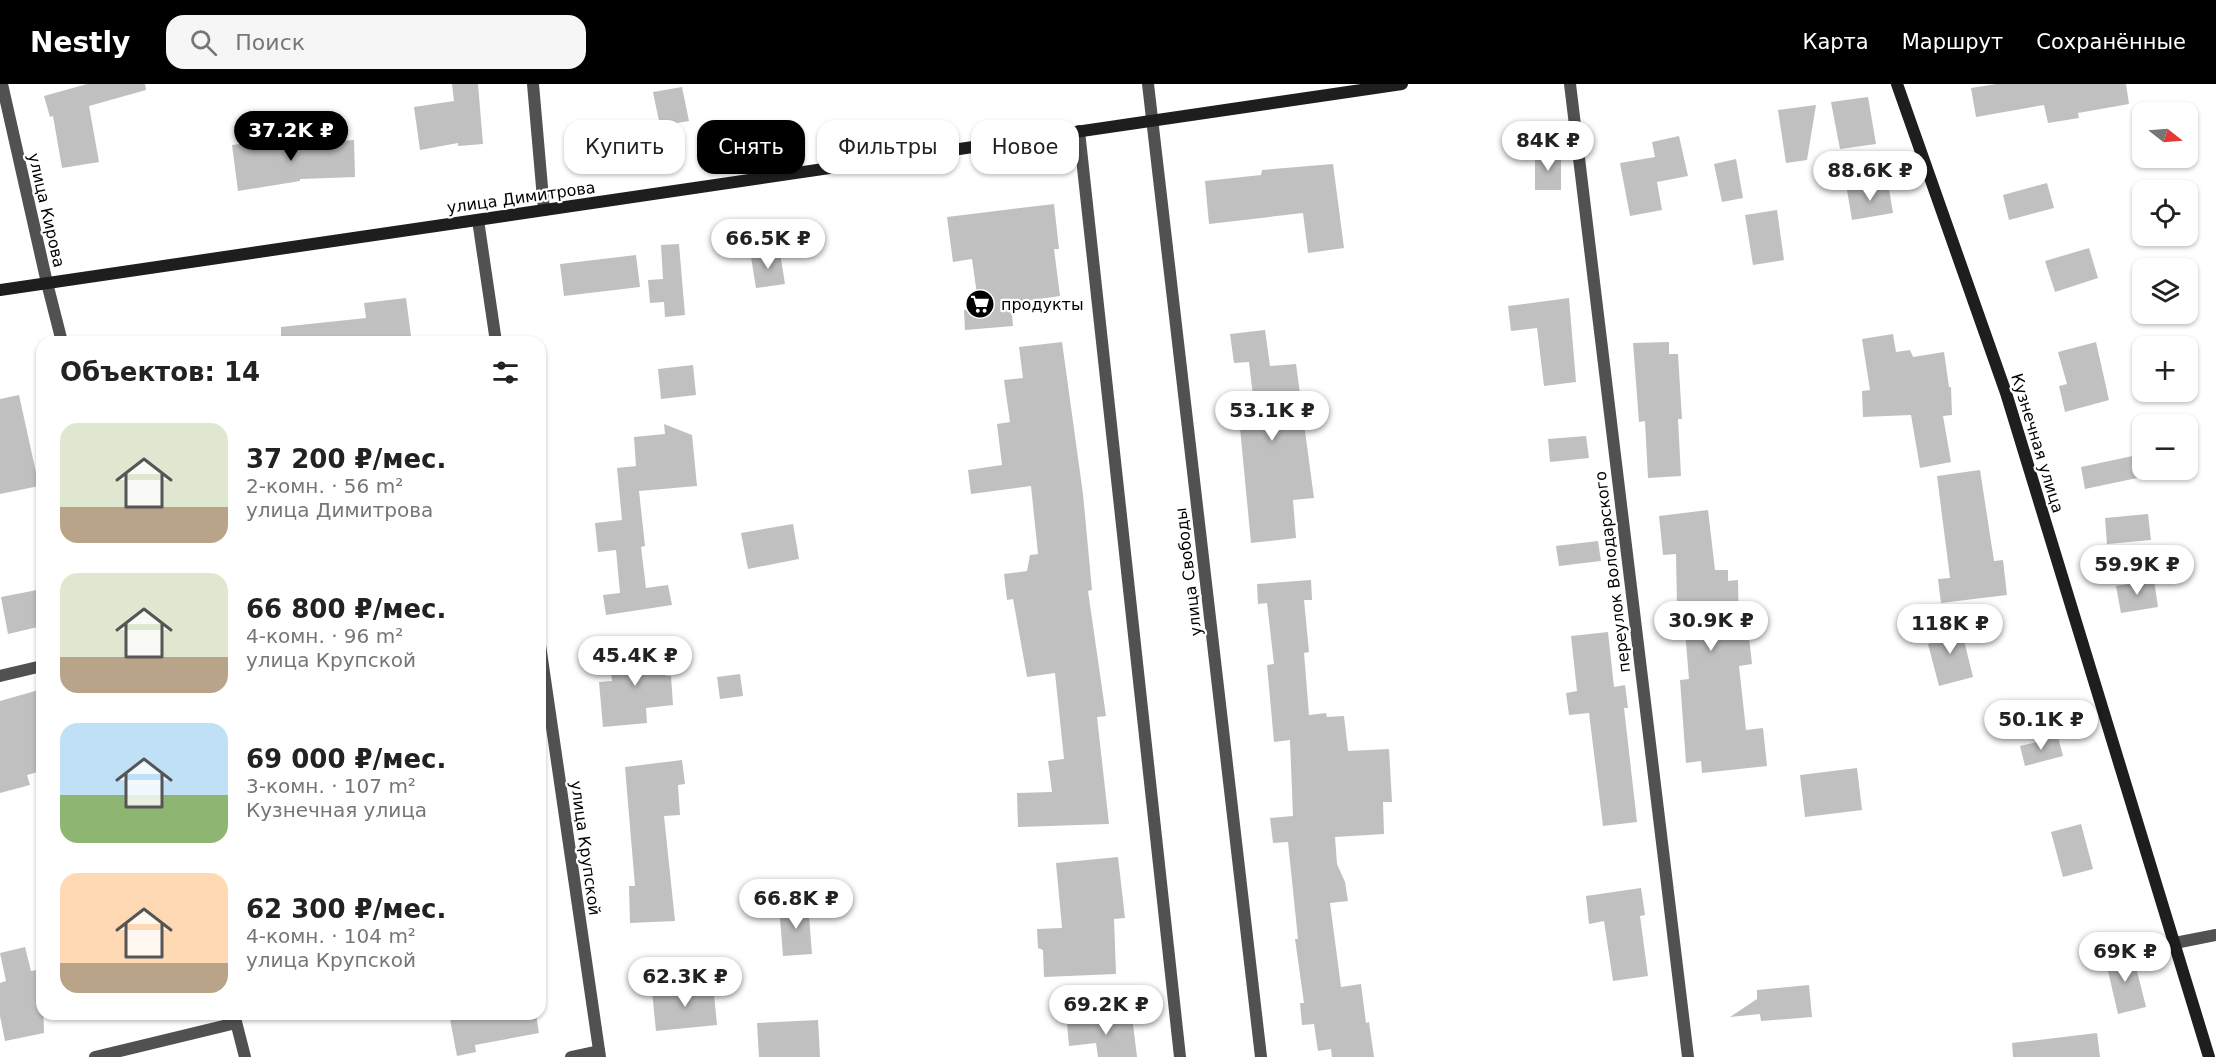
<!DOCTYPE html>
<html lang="ru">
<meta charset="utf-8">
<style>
body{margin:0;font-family:"DejaVu Sans",sans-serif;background:#f6f6f6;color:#222;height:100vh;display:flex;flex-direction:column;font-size:22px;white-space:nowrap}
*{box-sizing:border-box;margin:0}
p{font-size:20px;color:#767676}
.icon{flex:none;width:33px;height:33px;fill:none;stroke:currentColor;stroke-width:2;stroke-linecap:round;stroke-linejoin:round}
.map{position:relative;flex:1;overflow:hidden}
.drawer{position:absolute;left:36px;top:252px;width:510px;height:684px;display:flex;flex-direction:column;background:#fff;border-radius:18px;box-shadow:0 2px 4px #0004}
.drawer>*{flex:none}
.hud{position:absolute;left:564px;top:36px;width:570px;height:54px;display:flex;gap:12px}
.needle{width:39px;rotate:107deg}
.buttons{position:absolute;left:2132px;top:18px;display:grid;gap:12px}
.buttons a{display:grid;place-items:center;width:66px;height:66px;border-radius:12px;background:#fff;box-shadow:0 2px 4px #0004;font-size:30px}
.price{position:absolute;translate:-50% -51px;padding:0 14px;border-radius:21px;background:#fff;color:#222;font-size:20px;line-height:39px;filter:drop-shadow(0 2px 3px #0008)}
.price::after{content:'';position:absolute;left:50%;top:36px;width:18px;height:14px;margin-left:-9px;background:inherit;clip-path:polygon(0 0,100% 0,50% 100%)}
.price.current{background:#000;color:#fff}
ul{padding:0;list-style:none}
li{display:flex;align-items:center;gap:18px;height:150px;padding:0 24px}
li span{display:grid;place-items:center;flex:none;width:168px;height:120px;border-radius:18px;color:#555}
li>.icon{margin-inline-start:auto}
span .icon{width:72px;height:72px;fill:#fffc;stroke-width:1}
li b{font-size:26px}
h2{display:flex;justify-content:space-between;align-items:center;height:72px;padding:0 24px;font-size:26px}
.chip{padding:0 21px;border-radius:18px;background:#fff;box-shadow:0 2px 4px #0004;font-size:21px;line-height:54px}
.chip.current{background:#000;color:#fff}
header{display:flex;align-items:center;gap:36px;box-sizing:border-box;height:84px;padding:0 30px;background:#000;color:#fff}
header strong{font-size:28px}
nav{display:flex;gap:33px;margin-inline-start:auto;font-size:21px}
.search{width:420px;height:54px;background:#f6f6f6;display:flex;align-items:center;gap:15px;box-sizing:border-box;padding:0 21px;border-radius:18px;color:#767676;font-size:22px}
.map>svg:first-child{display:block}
</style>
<header>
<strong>Nestly</strong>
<div class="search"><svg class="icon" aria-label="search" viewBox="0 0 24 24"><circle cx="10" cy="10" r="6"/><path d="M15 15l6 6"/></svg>Поиск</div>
<nav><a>Карта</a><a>Маршрут</a><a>Сохранённые</a></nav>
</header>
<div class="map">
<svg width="2216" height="973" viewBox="0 0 2216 973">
<rect width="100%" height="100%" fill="#fff"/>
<g fill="#c0c0c0">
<path d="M 87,0 L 145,0 L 146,6 L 89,22 L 99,78 L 62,84 L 53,32 L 50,33 L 44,12 Z"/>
<path d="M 452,0 L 478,0 L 483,60 L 458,62 L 458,59 L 420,66 L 414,23 L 454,17 Z"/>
<path d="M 1996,0 L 2126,0 L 2129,20 L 2078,29 L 2079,34 L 2048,39 L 2044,21 L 1976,33 L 1971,4 Z"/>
<path d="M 682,3 L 689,37 L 660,42 L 653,8 Z"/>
<path d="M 1868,13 L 1876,60 L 1840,65 L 1831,18 Z"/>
<path d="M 1816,21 L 1807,76 L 1786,79 L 1778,26 Z"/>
<path d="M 1679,52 L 1688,92 L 1657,98 L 1662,126 L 1630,132 L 1620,79 L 1655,73 L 1652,58 Z"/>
<path d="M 295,53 L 296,60 L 354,56 L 355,93 L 300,95 L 300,97 L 238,107 L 232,61 Z"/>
<rect x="1535" y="70" width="26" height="36"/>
<path d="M 1736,75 L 1743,114 L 1722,118 L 1714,80 Z"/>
<path d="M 1333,80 L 1344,164 L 1308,169 L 1303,129 L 1209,140 L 1205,97 L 1261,91 L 1262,86 Z"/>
<path d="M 1888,99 L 1893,129 L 1852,136 L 1847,106 Z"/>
<path d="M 2047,99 L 2054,124 L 2009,136 L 2003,111 Z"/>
<path d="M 1054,120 L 1059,165 L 1054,165 L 1060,212 L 1011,219 L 1013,242 L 965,246 L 964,226 L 979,225 L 972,175 L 953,178 L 947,133 Z"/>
<path d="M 1777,126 L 1784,176 L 1753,181 L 1745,131 Z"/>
<path d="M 679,160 L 685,231 L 665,233 L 664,218 L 650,219 L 648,196 L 663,195 L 661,161 Z"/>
<path d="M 2089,164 L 2098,194 L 2055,208 L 2045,177 Z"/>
<path d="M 780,169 L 785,200 L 756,204 L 751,173 Z"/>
<path d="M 636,171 L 640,203 L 564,212 L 560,180 Z"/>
<path d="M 406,214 L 411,252 L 362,258 L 281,258 L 281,243 L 366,234 L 364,219 Z"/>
<path d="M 1569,214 L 1576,298 L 1544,302 L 1537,244 L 1511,247 L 1508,222 Z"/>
<path d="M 1265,246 L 1270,282 L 1296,280 L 1314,414 L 1293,416 L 1296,454 L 1251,459 L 1238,323 L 1254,321 L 1249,278 L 1234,279 L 1230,250 Z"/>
<path d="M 1893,250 L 1896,268 L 1910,266 L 1913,273 L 1944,268 L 1949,303 L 1951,303 L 1952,331 L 1943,332 L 1951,378 L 1920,384 L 1911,331 L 1863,333 L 1862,307 L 1870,306 L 1862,255 Z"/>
<path d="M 1062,258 L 1083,410 L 1092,506 L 1088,507 L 1106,632 L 1097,633 L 1109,740 L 1018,743 L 1017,709 L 1052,708 L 1048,677 L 1064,675 L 1055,589 L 1027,593 L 1013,515 L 1007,516 L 1004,490 L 1027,487 L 1030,471 L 1038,470 L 1031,402 L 971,410 L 968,386 L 1002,381 L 997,340 L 1010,338 L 1004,296 L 1023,294 L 1019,263 Z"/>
<path d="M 1669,258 L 1669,270 L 1678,270 L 1682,335 L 1678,335 L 1681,392 L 1648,394 L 1645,337 L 1639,338 L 1633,259 Z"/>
<path d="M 2096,258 L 2109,316 L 2065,328 L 2059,302 L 2067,300 L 2058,268 Z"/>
<path d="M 693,281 L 696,311 L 661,315 L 658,285 Z"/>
<path d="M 19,311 L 39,402 L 0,410 L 0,315 Z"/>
<path d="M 664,340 L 692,351 L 697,402 L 639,407 L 645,462 L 641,463 L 646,504 L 668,501 L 672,521 L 606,531 L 603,511 L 620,509 L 616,466 L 598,468 L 595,439 L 622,436 L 617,384 L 636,382 L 634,353 L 665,350 Z"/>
<path d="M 1586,352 L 1589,374 L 1550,378 L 1548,355 Z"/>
<path d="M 2142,370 L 2142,393 L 2085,405 L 2081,383 Z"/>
<path d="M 1980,386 L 1994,477 L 2003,476 L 2007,511 L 1941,519 L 1938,495 L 1950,494 L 1937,392 Z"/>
<path d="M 1708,426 L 1715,486 L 1728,486 L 1728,497 L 1738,496 L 1739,554 L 1749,553 L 1752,580 L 1739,582 L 1746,646 L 1763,644 L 1767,682 L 1702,689 L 1701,677 L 1686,679 L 1680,596 L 1689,595 L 1683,523 L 1677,523 L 1676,470 L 1663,471 L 1659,432 Z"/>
<path d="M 2148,430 L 2151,456 L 2107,460 L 2105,434 Z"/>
<path d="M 793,440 L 799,475 L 748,485 L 741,449 Z"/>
<path d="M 1598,457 L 1601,477 L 1559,482 L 1556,462 Z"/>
<path d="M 1311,496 L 1312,516 L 1304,516 L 1309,568 L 1304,569 L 1309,631 L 1326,629 L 1327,633 L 1344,632 L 1348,667 L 1389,665 L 1392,718 L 1383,718 L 1384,750 L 1335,753 L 1337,780 L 1345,798 L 1348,817 L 1330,819 L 1341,903 L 1361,900 L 1366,939 L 1369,938 L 1374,973 L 1332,973 L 1331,965 L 1318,967 L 1314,940 L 1302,941 L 1300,919 L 1304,919 L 1295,855 L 1298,855 L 1288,758 L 1273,759 L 1270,734 L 1293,732 L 1290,656 L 1274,658 L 1267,581 L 1274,580 L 1267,519 L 1258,520 L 1257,500 Z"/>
<path d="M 2154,496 L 2158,523 L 2121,529 L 2116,502 Z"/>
<path d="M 42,505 L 42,542 L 8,550 L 1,513 Z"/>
<path d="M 1959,536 L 1973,593 L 1939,602 L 1928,560 L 1940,557 L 1936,542 Z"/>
<path d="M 1608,548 L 1614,603 L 1625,601 L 1628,624 L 1624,624 L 1637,738 L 1603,742 L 1589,629 L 1569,631 L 1566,609 L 1577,607 L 1571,552 Z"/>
<path d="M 663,562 L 666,592 L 671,592 L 673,621 L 646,624 L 647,639 L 603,643 L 599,598 L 612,597 L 609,569 Z"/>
<path d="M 740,590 L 743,612 L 720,615 L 717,593 Z"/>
<path d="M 42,605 L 42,687 L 27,691 L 30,701 L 0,709 L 0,617 Z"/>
<path d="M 2058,653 L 2063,672 L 2025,682 L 2020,662 Z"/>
<path d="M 682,676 L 685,700 L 678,701 L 680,731 L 664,732 L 675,837 L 630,839 L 629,802 L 635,802 L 625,683 Z"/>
<path d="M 1857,684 L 1862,726 L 1805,733 L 1800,691 Z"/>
<path d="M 2081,740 L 2093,785 L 2063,793 L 2051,748 Z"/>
<path d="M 1118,773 L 1125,834 L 1114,835 L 1116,890 L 1044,893 L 1043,866 L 1038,864 L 1037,845 L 1062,844 L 1056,779 Z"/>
<path d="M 1641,804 L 1645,831 L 1640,832 L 1648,892 L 1613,897 L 1604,837 L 1589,840 L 1586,812 Z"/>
<path d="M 808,819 L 812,870 L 783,872 L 779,822 Z"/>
<path d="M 25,863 L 31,887 L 42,885 L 44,949 L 5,957 L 0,932 L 0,899 L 6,897 L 0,869 Z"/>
<path d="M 2132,867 L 2146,923 L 2118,930 L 2105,874 Z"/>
<path d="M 713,900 L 717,941 L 656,947 L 652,907 Z"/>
<path d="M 1809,901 L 1812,933 L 1761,937 L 1760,930 L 1730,933 L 1757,915 L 1757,906 Z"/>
<path d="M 449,930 L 536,930 L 539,949 L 475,961 L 476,968 L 457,972 Z"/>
<path d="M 1132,932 L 1137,973 L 1098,973 L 1096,959 L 1069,962 L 1067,939 Z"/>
<path d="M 818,936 L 820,973 L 759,973 L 757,939 Z"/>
<path d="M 2097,949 L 2100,973 L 2013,973 L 2012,959 Z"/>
</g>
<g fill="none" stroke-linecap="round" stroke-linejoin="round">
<g stroke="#515151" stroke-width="12">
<path d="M 2,0 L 47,199"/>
<path d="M 1570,0 L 1688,973"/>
<path d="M 478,136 L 496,258"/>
<path d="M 540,561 L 600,973"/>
<path d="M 0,592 L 42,582"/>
<path d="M 2175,859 L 2216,851"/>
<path d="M 95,973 L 236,939"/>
<path d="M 571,973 L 599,967"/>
</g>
<g stroke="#515151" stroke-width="12">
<path d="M 533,0 L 544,126"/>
<path d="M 1148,0 L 1261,973"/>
<path d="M 1079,47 L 1180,973"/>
<path d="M 47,199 L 62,258"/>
<path d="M 234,930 L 245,973"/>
</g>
<g stroke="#1e1e1e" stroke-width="12">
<path d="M 1897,0 L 2006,309 L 2209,973"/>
<path d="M 0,206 L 1402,0"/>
</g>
</g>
<defs>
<g id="supermarket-disc" transform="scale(1.5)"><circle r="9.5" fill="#000" stroke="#fff"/><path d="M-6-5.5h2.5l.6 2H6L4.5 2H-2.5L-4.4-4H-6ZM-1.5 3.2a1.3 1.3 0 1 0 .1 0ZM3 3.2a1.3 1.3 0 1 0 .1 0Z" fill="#fff"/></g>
</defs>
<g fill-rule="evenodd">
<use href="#supermarket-disc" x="980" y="220"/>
</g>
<g text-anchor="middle" stroke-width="4.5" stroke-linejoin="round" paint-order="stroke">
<g font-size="16" fill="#000" stroke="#fff">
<text transform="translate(521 113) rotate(-8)" y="6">улица Димитрова</text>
<text transform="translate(47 126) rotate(77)" y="6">улица Кирова</text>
<text transform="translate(2038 359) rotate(73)" y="6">Кузнечная улица</text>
<text transform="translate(1188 488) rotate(-97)" y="6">улица Свободы</text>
<text transform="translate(1612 488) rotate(-97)" y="6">переулок Володарского</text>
<text transform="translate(586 764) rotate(82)" y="6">улица Крупской</text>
</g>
<g font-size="16" fill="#000" stroke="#fff" text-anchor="start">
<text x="1001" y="226">продукты</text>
</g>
</g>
</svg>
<div class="buttons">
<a><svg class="needle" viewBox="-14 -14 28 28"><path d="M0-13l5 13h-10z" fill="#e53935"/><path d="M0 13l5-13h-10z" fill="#767676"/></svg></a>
<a><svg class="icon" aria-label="locate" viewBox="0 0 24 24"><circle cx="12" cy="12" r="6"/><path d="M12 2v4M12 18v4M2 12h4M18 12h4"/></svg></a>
<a><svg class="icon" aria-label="layers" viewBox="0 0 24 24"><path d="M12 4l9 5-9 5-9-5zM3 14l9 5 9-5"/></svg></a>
<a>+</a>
<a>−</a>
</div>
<b class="price current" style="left:291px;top:78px">37.2K ₽</b>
<b class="price" style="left:1548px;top:88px">84K ₽</b>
<b class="price" style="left:1870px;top:118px">88.6K ₽</b>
<b class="price" style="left:768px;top:186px">66.5K ₽</b>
<b class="price" style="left:1272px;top:358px">53.1K ₽</b>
<b class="price" style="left:2137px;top:512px">59.9K ₽</b>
<b class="price" style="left:1711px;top:568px">30.9K ₽</b>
<b class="price" style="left:1950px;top:571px">118K ₽</b>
<b class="price" style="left:635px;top:603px">45.4K ₽</b>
<b class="price" style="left:2041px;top:667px">50.1K ₽</b>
<b class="price" style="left:796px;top:846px">66.8K ₽</b>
<b class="price" style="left:2125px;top:899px">69K ₽</b>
<b class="price" style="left:685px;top:924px">62.3K ₽</b>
<b class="price" style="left:1106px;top:952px">69.2K ₽</b>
<div class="hud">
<a class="chip">Купить</a>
<a class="chip current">Снять</a>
<a class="chip">Фильтры</a>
<a class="chip">Новое</a>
</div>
<section class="drawer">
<h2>Объектов: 14<svg class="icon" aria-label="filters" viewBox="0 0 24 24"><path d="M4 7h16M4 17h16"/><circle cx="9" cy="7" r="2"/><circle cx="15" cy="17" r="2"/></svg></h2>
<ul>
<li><span style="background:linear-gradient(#dfe7d0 70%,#b9a48a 0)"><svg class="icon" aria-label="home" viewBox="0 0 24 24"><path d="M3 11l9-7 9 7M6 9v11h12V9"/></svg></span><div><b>37 200 ₽/мес.</b><p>2-комн. · 56 m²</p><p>улица Димитрова</p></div></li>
<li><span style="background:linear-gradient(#dfe7d0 70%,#b9a48a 0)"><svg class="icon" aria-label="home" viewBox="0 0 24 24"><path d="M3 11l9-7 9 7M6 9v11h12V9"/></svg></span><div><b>66 800 ₽/мес.</b><p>4-комн. · 96 m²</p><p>улица Крупской</p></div></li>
<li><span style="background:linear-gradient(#bfe0f5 60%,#8fb573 0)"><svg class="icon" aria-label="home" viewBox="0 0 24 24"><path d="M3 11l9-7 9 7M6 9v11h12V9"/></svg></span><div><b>69 000 ₽/мес.</b><p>3-комн. · 107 m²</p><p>Кузнечная улица</p></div></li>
<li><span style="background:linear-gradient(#ffd9b3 75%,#b9a48a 0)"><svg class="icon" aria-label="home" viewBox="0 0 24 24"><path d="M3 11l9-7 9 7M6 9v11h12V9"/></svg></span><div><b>62 300 ₽/мес.</b><p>4-комн. · 104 m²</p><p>улица Крупской</p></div></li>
</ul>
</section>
</div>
